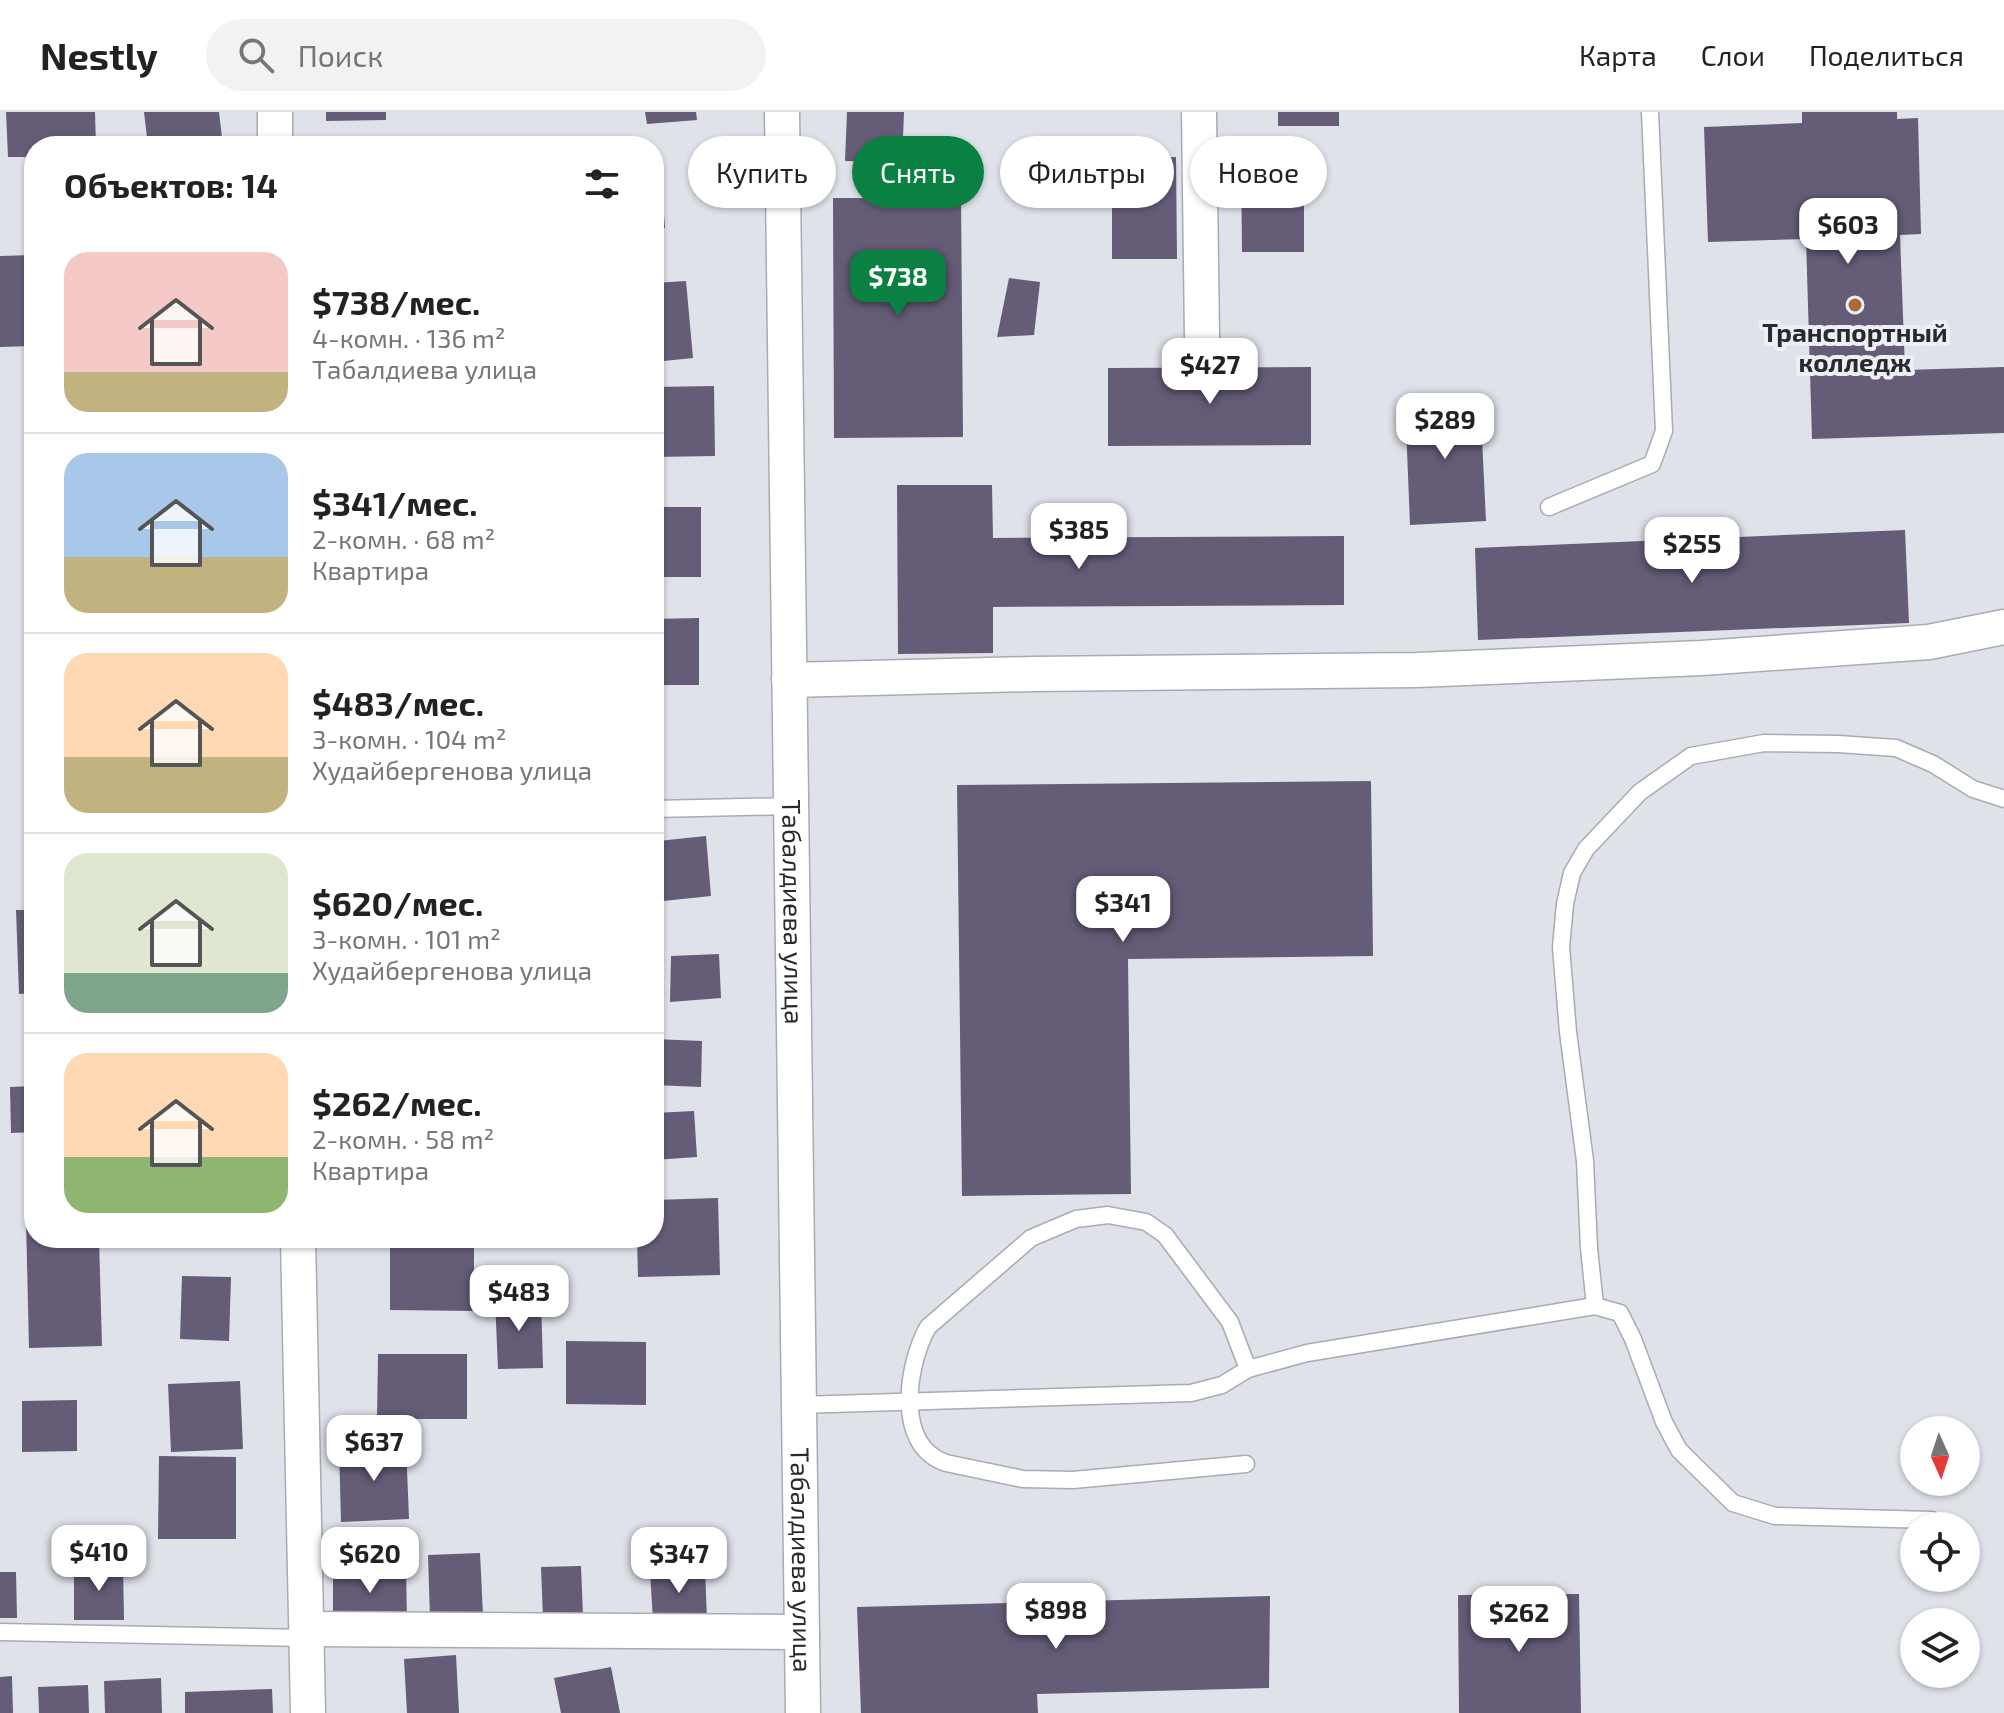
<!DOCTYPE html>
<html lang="ru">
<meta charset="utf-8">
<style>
body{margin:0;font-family:"Exo 2",sans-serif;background:#f2f2f2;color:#222;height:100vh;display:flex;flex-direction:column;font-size:30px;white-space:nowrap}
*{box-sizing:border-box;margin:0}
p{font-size:26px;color:#767676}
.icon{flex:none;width:44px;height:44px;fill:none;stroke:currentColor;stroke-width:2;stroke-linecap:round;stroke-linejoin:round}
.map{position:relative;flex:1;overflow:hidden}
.drawer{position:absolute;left:24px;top:24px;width:640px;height:1112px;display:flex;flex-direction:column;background:#fff;border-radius:32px;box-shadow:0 2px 6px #0004}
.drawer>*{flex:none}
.top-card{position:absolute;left:688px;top:24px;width:760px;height:72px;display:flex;gap:16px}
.needle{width:52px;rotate:177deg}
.fabs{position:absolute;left:1900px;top:1304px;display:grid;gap:16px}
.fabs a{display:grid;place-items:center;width:80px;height:80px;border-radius:50%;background:#fff;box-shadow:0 2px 6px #0004;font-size:40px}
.price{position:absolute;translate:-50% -68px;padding:0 18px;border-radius:16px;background:#fff;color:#222;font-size:26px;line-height:52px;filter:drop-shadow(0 2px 4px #0008)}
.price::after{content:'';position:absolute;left:50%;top:48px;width:24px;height:18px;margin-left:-12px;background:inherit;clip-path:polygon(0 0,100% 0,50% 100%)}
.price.selected{background:#0b8043;color:#fff}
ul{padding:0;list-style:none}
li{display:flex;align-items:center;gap:24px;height:200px;padding:0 40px}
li+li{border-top:2px solid #e0e0e0}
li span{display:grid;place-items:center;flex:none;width:224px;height:160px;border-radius:24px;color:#555}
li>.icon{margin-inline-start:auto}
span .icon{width:96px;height:96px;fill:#fffc;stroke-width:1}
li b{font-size:34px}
h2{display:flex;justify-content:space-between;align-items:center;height:96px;padding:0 40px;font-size:34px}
.pill{padding:0 28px;border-radius:36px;background:#fff;box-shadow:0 2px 6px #0004;font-size:28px;line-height:72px}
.pill.selected{background:#0b8043;color:#fff}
header{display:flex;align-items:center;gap:48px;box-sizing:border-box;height:112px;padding:0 40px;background:#fff;border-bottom:2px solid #e0e0e0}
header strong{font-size:38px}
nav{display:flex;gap:44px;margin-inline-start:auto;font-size:28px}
.search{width:560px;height:72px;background:#f2f2f2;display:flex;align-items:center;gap:20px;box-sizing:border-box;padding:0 28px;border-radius:44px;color:#767676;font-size:30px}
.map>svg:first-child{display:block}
</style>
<header>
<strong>Nestly</strong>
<div class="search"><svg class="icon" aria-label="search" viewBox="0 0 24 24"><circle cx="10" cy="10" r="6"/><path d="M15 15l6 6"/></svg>Поиск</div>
<nav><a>Карта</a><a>Слои</a><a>Поделиться</a></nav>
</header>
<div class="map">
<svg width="2004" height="1601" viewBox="0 0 2004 1601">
<rect width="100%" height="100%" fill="#dfe2e9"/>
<g fill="#655c78">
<path d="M 6,0 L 95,0 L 96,34 L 34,34 L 34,45 L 8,45 Z"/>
<path d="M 144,0 L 219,0 L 223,34 L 148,34 Z"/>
<path d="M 326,0 L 386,0 L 386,8 L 326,9 Z"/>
<path d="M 645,0 L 696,0 L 697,8 L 647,12 Z"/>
<path d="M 847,0 L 904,0 L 902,51 L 845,49 Z"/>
<rect x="1278" y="0" width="61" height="14"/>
<path d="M 1802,0 L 1897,0 L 1897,7 L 1918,6 L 1921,122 L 1900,123 L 1905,258 L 2004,255 L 2004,321 L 1812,327 L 1806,127 L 1708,130 L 1704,15 L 1802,11 Z"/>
<path d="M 654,40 L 659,40 L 665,116 L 654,117 Z"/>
<path d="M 1176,45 L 1177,147 L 1112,147 L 1112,46 Z"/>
<path d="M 1241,51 L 1304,51 L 1304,140 L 1242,140 Z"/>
<path d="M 833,86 L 961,86 L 963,325 L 834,326 Z"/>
<path d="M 34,143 L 34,234 L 0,235 L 0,144 Z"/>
<path d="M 1009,166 L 1040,170 L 1034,223 L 997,225 Z"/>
<path d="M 686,169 L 693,246 L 654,250 L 654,171 Z"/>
<path d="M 1311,255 L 1311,333 L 1108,334 L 1108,256 Z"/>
<path d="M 714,274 L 715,344 L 654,345 L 654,275 Z"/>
<path d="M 1480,285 L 1486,409 L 1410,413 L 1405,288 Z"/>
<path d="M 897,373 L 992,373 L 993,426 L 1344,424 L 1344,493 L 993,495 L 993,541 L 898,542 Z"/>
<rect x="654" y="395" width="47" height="70"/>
<path d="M 1905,418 L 1909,511 L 1478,528 L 1475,436 Z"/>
<path d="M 699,506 L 699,573 L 654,573 L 654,507 Z"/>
<path d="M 1371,669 L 1373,844 L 1128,847 L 1131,1082 L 962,1084 L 957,673 Z"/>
<path d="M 706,724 L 711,784 L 663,789 L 658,729 Z"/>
<path d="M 16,798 L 34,798 L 34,881 L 19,882 Z"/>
<path d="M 719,842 L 721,886 L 670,890 L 671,844 Z"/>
<path d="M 654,927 L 702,929 L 701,975 L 654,973 Z"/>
<path d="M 34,974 L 34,1020 L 11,1021 L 10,975 Z"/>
<path d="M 694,999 L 697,1045 L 654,1048 L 654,1001 Z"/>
<path d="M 718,1086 L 720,1163 L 638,1165 L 637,1126 L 654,1126 L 654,1088 Z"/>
<path d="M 26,1107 L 34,1107 L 34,1126 L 99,1126 L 102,1234 L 29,1236 Z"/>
<path d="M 390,1126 L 474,1126 L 474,1199 L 390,1198 Z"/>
<path d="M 182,1164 L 231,1165 L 229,1229 L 180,1227 Z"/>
<path d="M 541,1185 L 543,1256 L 498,1257 L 495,1187 Z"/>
<path d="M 566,1229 L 646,1230 L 646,1293 L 566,1292 Z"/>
<path d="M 378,1242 L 467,1242 L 467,1307 L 377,1307 Z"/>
<path d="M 240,1269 L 243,1337 L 171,1340 L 168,1272 Z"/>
<path d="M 77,1288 L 77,1339 L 22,1340 L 22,1289 Z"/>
<path d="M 406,1333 L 409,1407 L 341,1410 L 339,1335 Z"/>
<path d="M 159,1344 L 236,1345 L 236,1427 L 158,1427 Z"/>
<path d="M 480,1441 L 483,1503 L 430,1506 L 428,1443 Z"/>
<path d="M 123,1453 L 124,1508 L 74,1508 L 74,1454 Z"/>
<path d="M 581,1454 L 583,1504 L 543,1506 L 541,1455 Z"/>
<path d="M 406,1455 L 407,1509 L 333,1510 L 333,1456 Z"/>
<path d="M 705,1457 L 707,1507 L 653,1509 L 650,1459 Z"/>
<path d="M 0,1460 L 16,1460 L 17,1506 L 0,1506 Z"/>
<path d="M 1579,1482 L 1581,1601 L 1459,1601 L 1458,1483 Z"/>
<path d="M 1270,1484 L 1269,1576 L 1037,1582 L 1038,1601 L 861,1601 L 857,1495 Z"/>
<path d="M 456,1543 L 459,1601 L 407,1601 L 404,1547 Z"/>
<path d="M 611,1555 L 620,1601 L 561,1601 L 554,1566 Z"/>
<path d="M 12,1564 L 13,1601 L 0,1601 L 0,1565 Z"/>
<path d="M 161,1566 L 162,1601 L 105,1601 L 104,1569 Z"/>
<path d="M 88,1573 L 89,1601 L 39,1601 L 38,1575 Z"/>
<path d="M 272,1577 L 273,1601 L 185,1601 L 185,1580 Z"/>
</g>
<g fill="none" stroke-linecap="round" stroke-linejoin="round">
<g stroke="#a8abb2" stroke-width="19">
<g id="service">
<path d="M 1549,395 L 1652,352 L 1664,319 L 1650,0"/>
<path d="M 654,697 L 791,694"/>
<path d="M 1595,1194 L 1589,1136 L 1585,1049 L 1568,920 L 1561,835 L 1565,792 L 1572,761 L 1586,737 L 1640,680 L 1691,644 L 1764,631 L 1838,632 L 1896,636 L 1933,652 L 1973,677 L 2004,687"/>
<path d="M 799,1293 L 1191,1281 L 1222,1273 L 1248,1257 L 1307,1241 L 1595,1194 L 1620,1201 L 1633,1227 L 1664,1310 L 1679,1338 L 1733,1391 L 1775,1404 L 1932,1408"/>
<path d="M 1246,1352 L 1073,1368 L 1023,1367 L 946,1351 C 894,1334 907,1252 928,1215 L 1031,1126 L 1076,1107 L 1108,1103 L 1146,1110 L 1165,1123 L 1230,1210 L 1248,1257"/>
<path d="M 0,1520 L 307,1526"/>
</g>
</g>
<g stroke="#a8abb2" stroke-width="37">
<g id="minor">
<path d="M 275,0 L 275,34"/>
<path id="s1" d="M 782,0 L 803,1601"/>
<path d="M 1199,0 L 1202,226"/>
<path d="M 789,568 L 1033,562 L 1417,558 L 1702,546 L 1929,530 L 2004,515"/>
<path d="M 298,1126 L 308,1601"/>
<path d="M 307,1517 L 802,1520"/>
</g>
</g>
<use href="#service" stroke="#fff" stroke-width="16"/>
<use href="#minor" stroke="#fff" stroke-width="34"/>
</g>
<circle fill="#aa6b32" stroke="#edeff7" stroke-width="3" cx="1855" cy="193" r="8"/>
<g text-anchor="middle" stroke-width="8" stroke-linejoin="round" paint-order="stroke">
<g font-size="26" font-weight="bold" fill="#292a2d" stroke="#edeff7">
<text x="1855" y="230">Транспортный<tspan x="1855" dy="30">колледж</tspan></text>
</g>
<g font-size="26" fill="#292a2d" stroke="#edeff7">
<text dy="9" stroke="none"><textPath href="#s1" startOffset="800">Табалдиева улица</textPath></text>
<text dy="9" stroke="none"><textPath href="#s1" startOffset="1448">Табалдиева улица</textPath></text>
</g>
</g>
</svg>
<div class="fabs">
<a><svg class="needle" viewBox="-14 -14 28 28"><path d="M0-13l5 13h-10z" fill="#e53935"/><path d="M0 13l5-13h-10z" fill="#767676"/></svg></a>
<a><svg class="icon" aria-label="locate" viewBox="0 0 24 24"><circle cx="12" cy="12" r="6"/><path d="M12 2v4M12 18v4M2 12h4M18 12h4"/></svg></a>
<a><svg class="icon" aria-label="layers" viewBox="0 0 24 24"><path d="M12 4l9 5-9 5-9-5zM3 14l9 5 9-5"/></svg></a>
</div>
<b class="price" style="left:1848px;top:154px">$603</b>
<b class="price selected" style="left:898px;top:206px">$738</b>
<b class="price" style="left:1210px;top:294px">$427</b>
<b class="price" style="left:1445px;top:349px">$289</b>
<b class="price" style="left:1079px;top:459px">$385</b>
<b class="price" style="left:1692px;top:473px">$255</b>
<b class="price" style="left:1123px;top:832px">$341</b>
<b class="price" style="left:519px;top:1221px">$483</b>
<b class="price" style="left:374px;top:1371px">$637</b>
<b class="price" style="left:99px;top:1481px">$410</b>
<b class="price" style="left:370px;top:1483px">$620</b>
<b class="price" style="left:679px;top:1483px">$347</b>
<b class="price" style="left:1056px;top:1539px">$898</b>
<b class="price" style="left:1519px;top:1542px">$262</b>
<div class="top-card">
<a class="pill">Купить</a>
<a class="pill selected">Снять</a>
<a class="pill">Фильтры</a>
<a class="pill">Новое</a>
</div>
<section class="drawer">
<h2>Объектов: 14<svg class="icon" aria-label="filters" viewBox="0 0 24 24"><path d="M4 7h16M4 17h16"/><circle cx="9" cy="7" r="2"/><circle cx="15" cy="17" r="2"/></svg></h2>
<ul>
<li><span style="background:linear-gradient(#f6c9c9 75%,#c2b280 0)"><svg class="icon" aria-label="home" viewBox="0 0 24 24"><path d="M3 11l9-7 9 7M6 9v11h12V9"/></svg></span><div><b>$738/мес.</b><p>4-комн. · 136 m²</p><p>Табалдиева улица</p></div></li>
<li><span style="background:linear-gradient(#a9c7e8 65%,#c2b280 0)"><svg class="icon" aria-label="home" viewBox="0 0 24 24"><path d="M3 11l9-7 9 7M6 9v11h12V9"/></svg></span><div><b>$341/мес.</b><p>2-комн. · 68 m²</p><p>Квартира</p></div></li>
<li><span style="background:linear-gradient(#ffd9b3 65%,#c2b280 0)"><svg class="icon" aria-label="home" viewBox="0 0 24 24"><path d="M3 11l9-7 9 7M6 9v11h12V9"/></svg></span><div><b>$483/мес.</b><p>3-комн. · 104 m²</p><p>Худайбергенова улица</p></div></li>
<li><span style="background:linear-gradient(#dfe7d0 75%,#7fa58c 0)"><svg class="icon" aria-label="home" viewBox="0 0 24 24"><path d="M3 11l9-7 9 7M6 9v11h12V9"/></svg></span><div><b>$620/мес.</b><p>3-комн. · 101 m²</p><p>Худайбергенова улица</p></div></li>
<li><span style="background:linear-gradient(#ffd9b3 65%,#8fb573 0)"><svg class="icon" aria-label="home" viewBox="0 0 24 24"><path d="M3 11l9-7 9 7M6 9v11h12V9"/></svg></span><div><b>$262/мес.</b><p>2-комн. · 58 m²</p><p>Квартира</p></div></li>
</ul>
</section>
</div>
